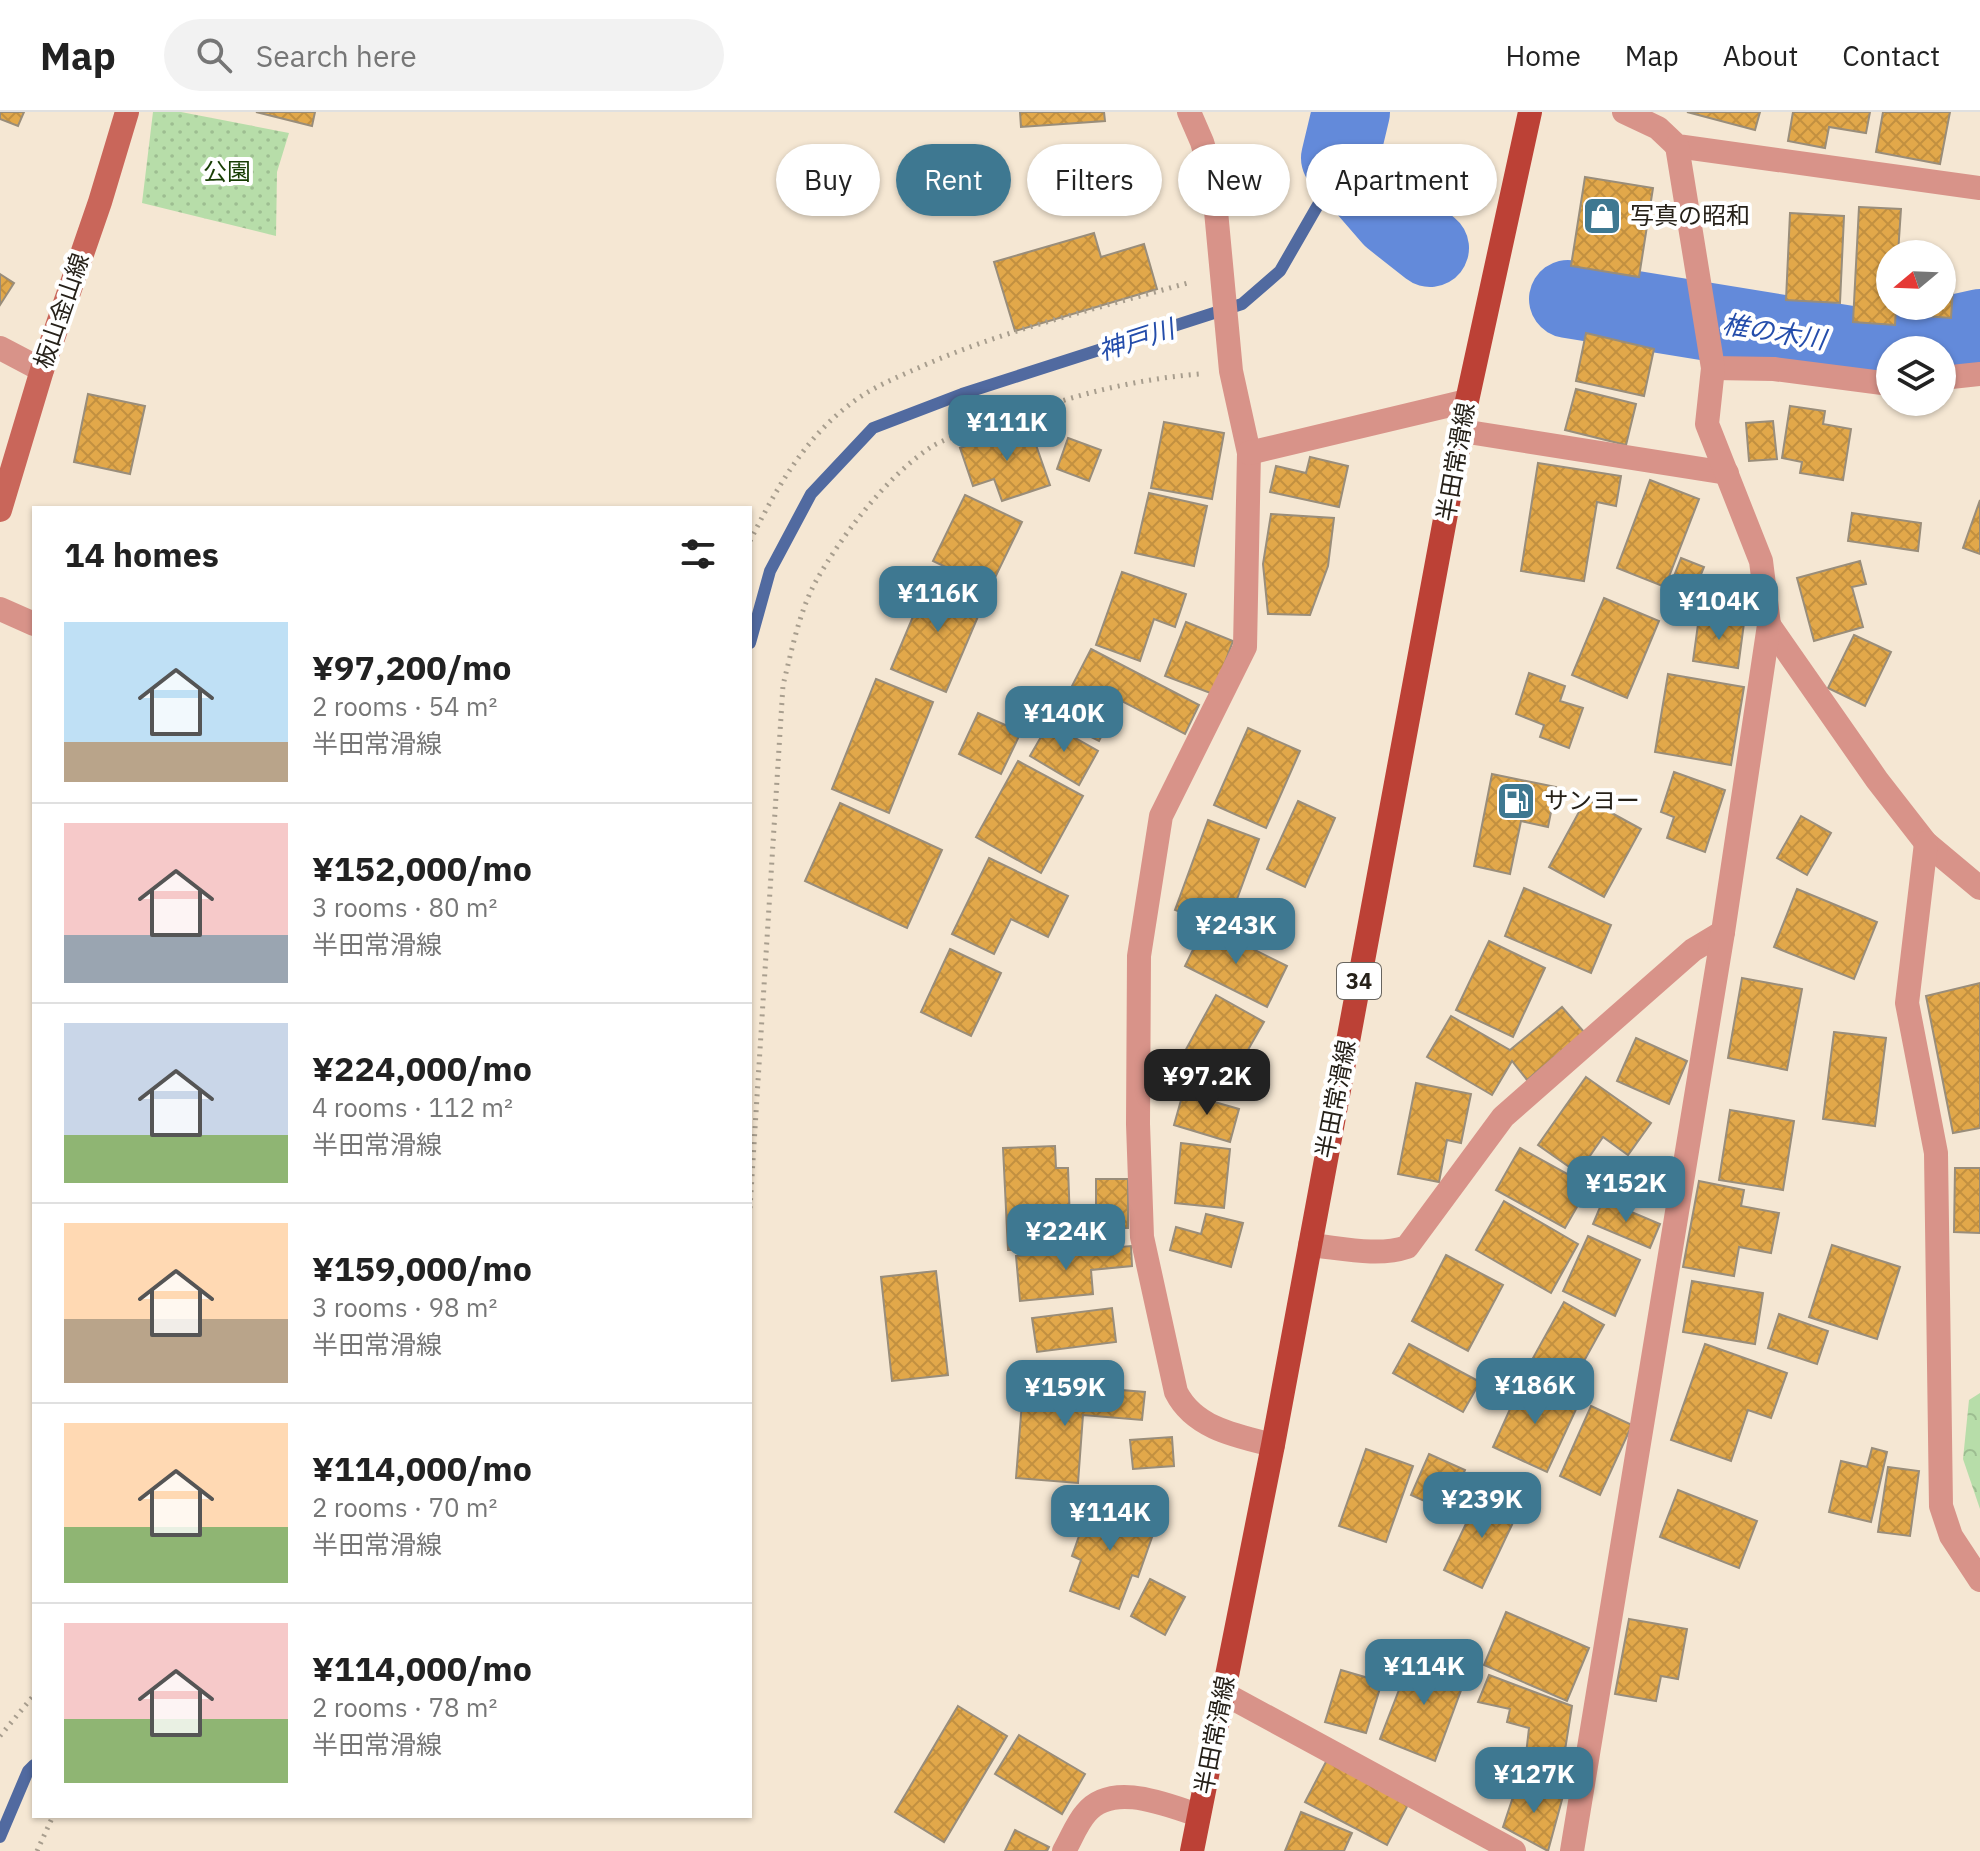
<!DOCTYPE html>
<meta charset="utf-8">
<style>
body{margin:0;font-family:"IBM Plex Sans","Noto Sans JP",sans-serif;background:#f2f2f2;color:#222;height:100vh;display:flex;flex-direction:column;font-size:30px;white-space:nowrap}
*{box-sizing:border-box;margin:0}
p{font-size:26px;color:#767676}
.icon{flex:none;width:44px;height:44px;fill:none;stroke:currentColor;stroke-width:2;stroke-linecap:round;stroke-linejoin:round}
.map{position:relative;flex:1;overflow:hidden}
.details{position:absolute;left:32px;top:394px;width:720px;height:1312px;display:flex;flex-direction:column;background:#fff;border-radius:0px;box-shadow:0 2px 6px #0004}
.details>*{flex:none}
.guide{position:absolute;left:776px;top:32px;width:760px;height:72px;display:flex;gap:16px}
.needle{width:52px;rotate:251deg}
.tools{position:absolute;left:1876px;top:128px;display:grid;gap:16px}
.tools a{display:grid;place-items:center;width:80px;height:80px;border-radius:50%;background:#fff;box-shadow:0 2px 6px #0004;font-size:40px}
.price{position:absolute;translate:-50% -68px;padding:0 18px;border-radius:16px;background:#3e7891;color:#fff;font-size:26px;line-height:52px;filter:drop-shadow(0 2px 4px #0008)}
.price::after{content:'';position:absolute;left:50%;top:48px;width:24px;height:18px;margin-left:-12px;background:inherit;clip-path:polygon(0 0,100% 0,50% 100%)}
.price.current{background:#222;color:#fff}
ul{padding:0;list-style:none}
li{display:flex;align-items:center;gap:24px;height:200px;padding:0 32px}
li+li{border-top:2px solid #e0e0e0}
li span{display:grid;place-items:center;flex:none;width:224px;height:160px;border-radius:0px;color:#555}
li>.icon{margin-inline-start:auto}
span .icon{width:96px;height:96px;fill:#fffc;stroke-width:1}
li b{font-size:34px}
h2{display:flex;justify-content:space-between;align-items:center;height:96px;padding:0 32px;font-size:34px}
.pill{padding:0 28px;border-radius:36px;background:#fff;box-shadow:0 2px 6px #0004;font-size:28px;line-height:72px}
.pill.current{background:#3e7891;color:#fff}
header{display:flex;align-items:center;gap:48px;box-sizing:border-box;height:112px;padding:0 40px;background:#fff;border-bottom:2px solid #e0e0e0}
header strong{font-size:38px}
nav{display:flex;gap:44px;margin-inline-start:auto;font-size:28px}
.search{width:560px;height:72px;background:#f2f2f2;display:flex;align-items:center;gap:20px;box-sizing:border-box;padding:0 28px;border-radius:44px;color:#767676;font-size:30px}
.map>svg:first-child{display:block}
</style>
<header>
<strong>Map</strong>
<div class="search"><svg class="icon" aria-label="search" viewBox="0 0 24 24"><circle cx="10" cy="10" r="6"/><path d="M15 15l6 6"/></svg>Search here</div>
<nav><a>Home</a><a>Map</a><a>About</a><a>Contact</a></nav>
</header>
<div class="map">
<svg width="1980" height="1739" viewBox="0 0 1980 1739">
<defs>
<pattern id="forest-crowns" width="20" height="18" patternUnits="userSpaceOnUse" patternTransform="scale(2)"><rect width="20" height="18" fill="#b7dda9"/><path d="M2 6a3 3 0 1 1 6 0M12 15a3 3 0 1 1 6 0" fill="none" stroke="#9dbd91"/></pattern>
<pattern id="park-dots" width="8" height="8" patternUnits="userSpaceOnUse" patternTransform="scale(2)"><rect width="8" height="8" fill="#b7dda9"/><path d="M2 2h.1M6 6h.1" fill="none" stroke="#9dbd91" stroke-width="1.8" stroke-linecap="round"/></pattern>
<pattern id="building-cross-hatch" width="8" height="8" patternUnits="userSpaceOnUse" patternTransform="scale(2)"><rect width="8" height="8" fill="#e2a84a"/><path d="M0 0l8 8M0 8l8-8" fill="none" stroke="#c29040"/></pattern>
</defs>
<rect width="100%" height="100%" fill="#f5e7d3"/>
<path fill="url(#forest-crowns)" d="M 1980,1281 L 1980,1397 L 1963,1347 L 1969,1288 Z"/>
<path fill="url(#park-dots)" d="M 153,0 L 181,0 L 289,21 L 277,60 L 276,124 L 142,91 Z"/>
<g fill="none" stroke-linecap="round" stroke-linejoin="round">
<g stroke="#516aa0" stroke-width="12">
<path d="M 750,531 L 770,459 L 811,382 L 873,316 L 962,282 L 1242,192 L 1280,159 L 1322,86 L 1340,46"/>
<path d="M 0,1725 L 28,1659 L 34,1653"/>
</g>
<g stroke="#638ada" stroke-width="78">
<path d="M 1351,0 L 1340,46 L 1392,106 L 1430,136"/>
<path d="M 1568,187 L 1863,235 L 1935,226 L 1980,216"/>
</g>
</g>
<g fill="url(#building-cross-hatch)" stroke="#998d7a" stroke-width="2">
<path d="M 0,0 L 24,0 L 18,14 L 0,7 Z"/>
<path d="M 256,0 L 315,0 L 312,14 Z"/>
<path d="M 1020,0 L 1104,0 L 1105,9 L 1021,15 Z"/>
<path d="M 1687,0 L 1760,0 L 1755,18 Z"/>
<path d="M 1793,0 L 1870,0 L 1866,21 L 1829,15 L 1825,36 L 1788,29 Z"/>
<path d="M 1883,0 L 1950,0 L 1940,52 L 1876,40 Z"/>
<path d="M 1585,65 L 1653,76 L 1639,165 L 1571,154 Z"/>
<path d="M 1859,95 L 1901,97 L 1898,142 L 1890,142 L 1890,194 L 1896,194 L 1895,213 L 1853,210 Z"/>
<path d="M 1790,101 L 1844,104 L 1840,191 L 1786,188 Z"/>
<path d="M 1094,121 L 1101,145 L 1144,132 L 1157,177 L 1015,219 L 994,150 Z"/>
<path d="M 0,162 L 14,171 L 0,193 Z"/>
<path d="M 1942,163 L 1954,163 L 1951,206 L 1912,203 L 1912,194 L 1942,194 Z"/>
<path d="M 1586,221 L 1654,237 L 1644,284 L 1576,269 Z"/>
<path d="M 1576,277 L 1636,292 L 1626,333 L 1565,318 Z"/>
<path d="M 88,282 L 145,294 L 130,362 L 74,350 Z"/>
<path d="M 1790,294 L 1825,299 L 1823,312 L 1851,317 L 1843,368 L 1800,361 L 1802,350 L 1782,346 Z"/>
<path d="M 1773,309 L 1777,347 L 1749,349 L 1746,311 Z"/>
<path d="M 1164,310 L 1224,321 L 1212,387 L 1151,376 Z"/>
<path d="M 1029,313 L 1050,373 L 1002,389 L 994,367 L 973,374 L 960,336 Z"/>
<path d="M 1068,326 L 1101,338 L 1089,369 L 1057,357 Z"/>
<path d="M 1310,345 L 1348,354 L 1339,395 L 1270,380 L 1276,354 L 1306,361 Z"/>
<path d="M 1538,351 L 1621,364 L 1616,394 L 1597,390 L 1584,469 L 1521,459 Z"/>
<path d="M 1650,368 L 1699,387 L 1665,475 L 1617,456 Z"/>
<path d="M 1149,381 L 1207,394 L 1194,454 L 1135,441 Z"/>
<path d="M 965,383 L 1022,410 L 990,476 L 933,449 Z"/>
<path d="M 1980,388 L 1980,442 L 1963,436 Z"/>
<path d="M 1852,401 L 1921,411 L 1918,439 L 1848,429 Z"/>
<path d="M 1271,402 L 1334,406 L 1328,454 L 1310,503 L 1268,502 L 1263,452 Z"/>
<path d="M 1681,446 L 1704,455 L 1686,499 L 1664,490 Z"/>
<path d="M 1860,449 L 1866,472 L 1852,475 L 1863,515 L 1814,529 L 1797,466 Z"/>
<path d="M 1122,460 L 1186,482 L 1175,515 L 1154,507 L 1140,549 L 1096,533 Z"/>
<path d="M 930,464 L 985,488 L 946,580 L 891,557 Z"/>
<path d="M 1604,486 L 1659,509 L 1627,586 L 1572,563 Z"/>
<path d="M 1699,505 L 1744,511 L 1738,556 L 1693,549 Z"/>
<path d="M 1186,510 L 1233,529 L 1213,582 L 1165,564 Z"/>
<path d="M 1854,523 L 1891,540 L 1865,594 L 1828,576 Z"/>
<path d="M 1091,537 L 1199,593 L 1185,622 L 1120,588 L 1099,629 L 1055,607 Z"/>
<path d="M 1529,561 L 1565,574 L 1560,589 L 1583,596 L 1569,636 L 1540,625 L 1544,613 L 1516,602 Z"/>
<path d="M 1668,562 L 1744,575 L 1731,653 L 1655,640 Z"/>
<path d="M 876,567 L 933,590 L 889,701 L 832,677 Z"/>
<path d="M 978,601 L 1021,620 L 1001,662 L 959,642 Z"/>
<path d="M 1049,611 L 1098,639 L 1079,673 L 1030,644 Z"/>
<path d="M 1248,616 L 1300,639 L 1266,716 L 1214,693 Z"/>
<path d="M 1018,649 L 1083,684 L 1041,761 L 976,725 Z"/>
<path d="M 1674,660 L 1725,678 L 1705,740 L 1667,726 L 1674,705 L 1661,700 Z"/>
<path d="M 1492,662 L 1556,675 L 1548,715 L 1521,709 L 1510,762 L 1474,754 Z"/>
<path d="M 1586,687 L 1641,717 L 1604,785 L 1549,755 Z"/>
<path d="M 1298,689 L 1335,706 L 1305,775 L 1267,757 Z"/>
<path d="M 840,691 L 942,738 L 907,816 L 805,769 Z"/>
<path d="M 1801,704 L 1831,721 L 1807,763 L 1777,746 Z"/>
<path d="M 1208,708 L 1259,727 L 1226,817 L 1175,798 Z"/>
<path d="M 989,746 L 1068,784 L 1048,825 L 1011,807 L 994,842 L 952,822 Z"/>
<path d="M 1524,776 L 1611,813 L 1591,861 L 1505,824 Z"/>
<path d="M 1797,777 L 1877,810 L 1854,867 L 1774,835 Z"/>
<path d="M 1205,813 L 1287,854 L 1267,895 L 1185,854 Z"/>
<path d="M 1489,829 L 1545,856 L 1513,925 L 1456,898 Z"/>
<path d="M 950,837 L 1001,861 L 971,924 L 921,900 Z"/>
<path d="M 1742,866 L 1802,877 L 1787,958 L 1728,946 Z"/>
<path d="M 1980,871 L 1980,1016 L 1953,1021 L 1926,884 Z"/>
<path d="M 1216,883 L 1264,910 L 1221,985 L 1174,959 Z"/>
<path d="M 1562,895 L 1584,920 L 1527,968 L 1512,949 L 1492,983 L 1427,945 L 1451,904 L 1510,938 Z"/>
<path d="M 1834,920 L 1886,926 L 1875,1014 L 1823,1007 Z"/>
<path d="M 1636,926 L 1687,949 L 1669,992 L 1617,969 Z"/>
<path d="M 1586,965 L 1651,1011 L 1628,1043 L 1603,1025 L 1578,1061 L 1538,1033 Z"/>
<path d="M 1416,971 L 1471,982 L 1461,1031 L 1447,1028 L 1439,1070 L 1398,1062 Z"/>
<path d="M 1183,981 L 1239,997 L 1230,1030 L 1174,1013 Z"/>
<path d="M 1730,998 L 1794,1009 L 1783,1078 L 1719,1068 Z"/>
<path d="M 1181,1031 L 1230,1037 L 1224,1096 L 1175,1091 Z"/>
<path d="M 1055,1034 L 1056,1056 L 1068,1056 L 1071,1136 L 1008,1138 L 1003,1036 Z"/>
<path d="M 1520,1036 L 1589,1074 L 1565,1116 L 1496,1078 Z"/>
<path d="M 1955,1056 L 1980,1056 L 1980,1121 L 1954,1120 Z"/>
<rect x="1096" y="1067" width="32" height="49"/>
<path d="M 1699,1069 L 1744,1078 L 1741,1094 L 1779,1101 L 1771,1141 L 1739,1135 L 1734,1164 L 1683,1155 Z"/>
<path d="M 1603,1088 L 1660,1112 L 1650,1136 L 1593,1112 Z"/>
<path d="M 1504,1089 L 1578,1132 L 1551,1181 L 1476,1138 Z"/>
<path d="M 1206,1102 L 1243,1111 L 1231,1155 L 1170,1138 L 1176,1115 L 1201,1122 Z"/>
<path d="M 1588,1124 L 1640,1148 L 1615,1204 L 1563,1179 Z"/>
<path d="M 1832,1133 L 1900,1155 L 1877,1227 L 1809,1205 Z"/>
<path d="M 1131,1134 L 1132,1154 L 1091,1158 L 1093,1182 L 1020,1189 L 1016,1144 Z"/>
<path d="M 1446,1143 L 1503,1173 L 1468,1239 L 1412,1209 Z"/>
<path d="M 936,1159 L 948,1263 L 892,1269 L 881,1165 Z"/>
<path d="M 1692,1169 L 1763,1181 L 1755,1232 L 1683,1220 Z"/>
<path d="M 1564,1190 L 1604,1213 L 1568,1278 L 1528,1255 Z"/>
<path d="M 1112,1196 L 1116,1230 L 1037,1240 L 1032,1206 Z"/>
<path d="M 1779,1202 L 1828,1219 L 1817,1252 L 1768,1236 Z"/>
<path d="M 1409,1232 L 1480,1270 L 1463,1300 L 1393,1261 Z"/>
<path d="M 1705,1232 L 1787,1261 L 1771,1306 L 1748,1298 L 1731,1349 L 1671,1328 Z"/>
<path d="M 1523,1268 L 1578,1293 L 1547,1360 L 1493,1335 Z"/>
<path d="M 1060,1273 L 1145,1280 L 1142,1308 L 1083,1303 L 1078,1371 L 1016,1366 L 1023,1278 L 1058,1281 Z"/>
<path d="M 1591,1294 L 1632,1313 L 1600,1383 L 1560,1364 Z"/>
<path d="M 1172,1325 L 1174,1354 L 1133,1357 L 1130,1328 Z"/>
<path d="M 1872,1336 L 1887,1340 L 1871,1410 L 1829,1400 L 1841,1349 L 1867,1355 Z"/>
<path d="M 1366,1337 L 1413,1354 L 1386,1430 L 1339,1414 Z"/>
<path d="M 1429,1342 L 1465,1358 L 1447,1399 L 1411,1383 Z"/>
<path d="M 1888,1355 L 1919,1359 L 1910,1424 L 1878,1420 Z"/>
<path d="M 1678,1378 L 1757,1409 L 1739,1456 L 1660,1425 Z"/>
<path d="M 1481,1380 L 1519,1398 L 1482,1476 L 1444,1458 Z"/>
<path d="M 1092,1387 L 1157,1411 L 1138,1465 L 1132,1463 L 1119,1497 L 1070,1479 L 1081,1448 L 1072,1444 Z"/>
<path d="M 1150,1467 L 1185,1485 L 1165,1523 L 1131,1504 Z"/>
<path d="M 1506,1500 L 1589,1536 L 1567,1589 L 1484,1553 Z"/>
<path d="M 1629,1507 L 1687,1517 L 1678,1567 L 1661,1564 L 1656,1589 L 1615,1582 Z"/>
<path d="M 1413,1542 L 1467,1562 L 1435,1649 L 1380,1627 Z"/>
<path d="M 1341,1558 L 1382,1570 L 1366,1621 L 1325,1610 Z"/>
<path d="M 1489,1563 L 1572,1594 L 1559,1676 L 1523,1669 L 1529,1616 L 1507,1610 L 1510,1597 L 1478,1590 Z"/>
<path d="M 958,1594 L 1007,1624 L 944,1730 L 895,1700 Z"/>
<path d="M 1019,1623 L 1085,1662 L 1062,1702 L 995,1662 Z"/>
<path d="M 1329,1644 L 1411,1687 L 1387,1733 L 1305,1690 Z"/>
<path d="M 1517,1673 L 1563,1684 L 1548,1739 L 1503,1715 Z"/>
<path d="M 1301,1700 L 1352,1721 L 1344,1739 L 1285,1739 Z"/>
<path d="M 1015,1718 L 1049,1735 L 1047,1739 L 1005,1739 Z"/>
</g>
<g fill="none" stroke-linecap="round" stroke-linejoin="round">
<g stroke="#a89e8e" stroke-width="5" stroke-dasharray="2 6" stroke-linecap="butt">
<path d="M 750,429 C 775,379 803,328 849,293 C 869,277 895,266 918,256 C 1005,217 1100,196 1191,170"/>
<path d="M 750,1096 L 783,573 C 792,538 799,500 816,469 C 842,423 887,364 931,335 C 950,323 999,311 1022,302 C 1081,281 1138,267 1200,262"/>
<path d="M 0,1624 L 34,1583"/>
<path d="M 37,1739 L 53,1704"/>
</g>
<g stroke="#d89389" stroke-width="24">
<path d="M 1189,0 L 1202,30 L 1213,67 L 1231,259 L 1249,341 L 1245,535 L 1161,704 L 1139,844 L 1138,1012 L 1142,1125 L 1176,1280 C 1194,1316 1236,1324 1273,1333"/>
<path d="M 1624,0 L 1658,16 L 1677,34 L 1980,76"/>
<path d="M 0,236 L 42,258"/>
<path d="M 1713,256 L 1774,257 L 1890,272"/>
<path d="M 1942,266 L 1980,262"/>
<path d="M 1462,319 L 1727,361"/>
<path d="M 1249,341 L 1467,289"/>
<path d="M 0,497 L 34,512"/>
<path d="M 1769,513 L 1877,668 L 1926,731 L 1980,776"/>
<path d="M 1926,731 L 1907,891 L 1936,1041 L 1941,1394 L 1951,1424 L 1980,1468"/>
<path d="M 1310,1133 C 1341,1136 1378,1145 1407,1135 L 1503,1005 L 1693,838 L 1723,820"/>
<path d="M 1223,1581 L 1514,1739"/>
<path d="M 1064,1739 C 1071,1727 1077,1711 1086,1701 C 1112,1669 1167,1693 1198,1703"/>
<path d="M 1572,1739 L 1723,820 L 1769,513 L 1761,449 L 1707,312 L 1713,256 L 1677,34"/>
</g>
<path stroke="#c9665a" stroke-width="24" d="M 0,398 L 42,258 L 100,90 L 127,0"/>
<path stroke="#bc4136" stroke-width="24" d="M 1192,1739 L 1273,1333 L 1467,289 L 1530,0"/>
</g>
<defs>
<g id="shop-square" transform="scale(2)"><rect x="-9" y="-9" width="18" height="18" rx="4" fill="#3e7891" stroke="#fff"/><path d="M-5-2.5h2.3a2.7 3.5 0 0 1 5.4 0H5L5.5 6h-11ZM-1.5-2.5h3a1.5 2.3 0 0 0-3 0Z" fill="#fff"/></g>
<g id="fuel-square" transform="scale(2)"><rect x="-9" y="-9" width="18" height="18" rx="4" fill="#3e7891" stroke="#fff"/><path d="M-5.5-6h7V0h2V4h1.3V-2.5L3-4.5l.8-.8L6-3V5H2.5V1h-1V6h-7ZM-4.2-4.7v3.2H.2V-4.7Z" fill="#fff"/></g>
</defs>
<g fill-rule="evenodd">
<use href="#shop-square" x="1602" y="104"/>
<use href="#fuel-square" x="1516" y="689"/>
</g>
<g text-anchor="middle" stroke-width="8" stroke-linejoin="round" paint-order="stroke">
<rect fill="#fff" stroke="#67645e" stroke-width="2" x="1337" y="851" width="44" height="36" rx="6"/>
<g font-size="22" font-weight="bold" fill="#262119">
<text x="1359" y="877">34</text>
</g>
<g font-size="24" fill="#173d03" stroke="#fff">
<text x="227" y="68">公園</text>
</g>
<g font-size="24" fill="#262119" stroke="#fff" text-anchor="start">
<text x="1630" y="112">写真の昭和</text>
<text x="1544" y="697">サンヨー</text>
</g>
<g font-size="24" fill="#262119" stroke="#fff">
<text transform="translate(62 199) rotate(-71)" y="8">板山金山線</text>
<text transform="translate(1456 350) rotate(-80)" y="8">半田常滑線</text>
<text transform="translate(1336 987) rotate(-79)" y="8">半田常滑線</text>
<text transform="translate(1215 1623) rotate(-79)" y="8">半田常滑線</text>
</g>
<g font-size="26" font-style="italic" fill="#244dab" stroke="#fff">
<text transform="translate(1774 220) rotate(9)" y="9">椎の木川</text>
<text transform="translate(1136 228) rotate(-18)" y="9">神戸川</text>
</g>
</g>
</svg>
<div class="tools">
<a><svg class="needle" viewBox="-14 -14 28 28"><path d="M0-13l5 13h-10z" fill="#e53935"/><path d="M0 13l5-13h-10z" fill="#767676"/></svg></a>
<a><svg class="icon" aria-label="layers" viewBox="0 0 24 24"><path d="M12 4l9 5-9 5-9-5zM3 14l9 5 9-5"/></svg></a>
</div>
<b class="price" style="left:1007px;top:351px">¥111K</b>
<b class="price" style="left:938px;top:522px">¥116K</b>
<b class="price" style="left:1719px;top:530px">¥104K</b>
<b class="price" style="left:1064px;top:642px">¥140K</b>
<b class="price" style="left:1236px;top:854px">¥243K</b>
<b class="price current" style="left:1207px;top:1005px">¥97.2K</b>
<b class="price" style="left:1626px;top:1112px">¥152K</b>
<b class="price" style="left:1066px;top:1160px">¥224K</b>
<b class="price" style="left:1535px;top:1314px">¥186K</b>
<b class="price" style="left:1065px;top:1316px">¥159K</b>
<b class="price" style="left:1482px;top:1428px">¥239K</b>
<b class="price" style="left:1110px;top:1441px">¥114K</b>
<b class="price" style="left:1424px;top:1595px">¥114K</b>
<b class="price" style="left:1534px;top:1703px">¥127K</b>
<div class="guide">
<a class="pill">Buy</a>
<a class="pill current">Rent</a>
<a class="pill">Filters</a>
<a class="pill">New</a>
<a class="pill">Apartment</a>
</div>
<section class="details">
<h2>14 homes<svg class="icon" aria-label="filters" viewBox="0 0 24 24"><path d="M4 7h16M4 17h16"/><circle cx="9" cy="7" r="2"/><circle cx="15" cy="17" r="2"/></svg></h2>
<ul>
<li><span style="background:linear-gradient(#bfe0f5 75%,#b9a48a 0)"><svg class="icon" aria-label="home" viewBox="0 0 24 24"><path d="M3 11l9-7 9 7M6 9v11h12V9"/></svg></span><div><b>¥97,200/mo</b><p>2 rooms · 54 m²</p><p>半田常滑線</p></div></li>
<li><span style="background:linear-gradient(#f6c9c9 70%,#9aa5b1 0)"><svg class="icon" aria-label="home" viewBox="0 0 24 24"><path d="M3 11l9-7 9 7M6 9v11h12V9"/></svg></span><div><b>¥152,000/mo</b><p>3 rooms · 80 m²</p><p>半田常滑線</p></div></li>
<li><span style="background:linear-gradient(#c9d6e8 70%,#8fb573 0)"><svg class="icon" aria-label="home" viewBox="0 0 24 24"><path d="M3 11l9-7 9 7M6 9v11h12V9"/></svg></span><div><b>¥224,000/mo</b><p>4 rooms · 112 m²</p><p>半田常滑線</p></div></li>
<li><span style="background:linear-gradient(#ffd9b3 60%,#b9a48a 0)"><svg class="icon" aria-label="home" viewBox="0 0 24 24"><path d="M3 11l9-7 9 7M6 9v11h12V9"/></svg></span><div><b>¥159,000/mo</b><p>3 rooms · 98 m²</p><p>半田常滑線</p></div></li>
<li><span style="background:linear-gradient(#ffd9b3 65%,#8fb573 0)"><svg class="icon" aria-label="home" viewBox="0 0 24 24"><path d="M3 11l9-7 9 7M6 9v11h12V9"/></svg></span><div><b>¥114,000/mo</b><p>2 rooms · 70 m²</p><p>半田常滑線</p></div></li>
<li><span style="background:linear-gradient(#f6c9c9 60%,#8fb573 0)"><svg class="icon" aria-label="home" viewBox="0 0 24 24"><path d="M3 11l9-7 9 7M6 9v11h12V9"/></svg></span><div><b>¥114,000/mo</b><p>2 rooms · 78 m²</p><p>半田常滑線</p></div></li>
</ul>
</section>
</div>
